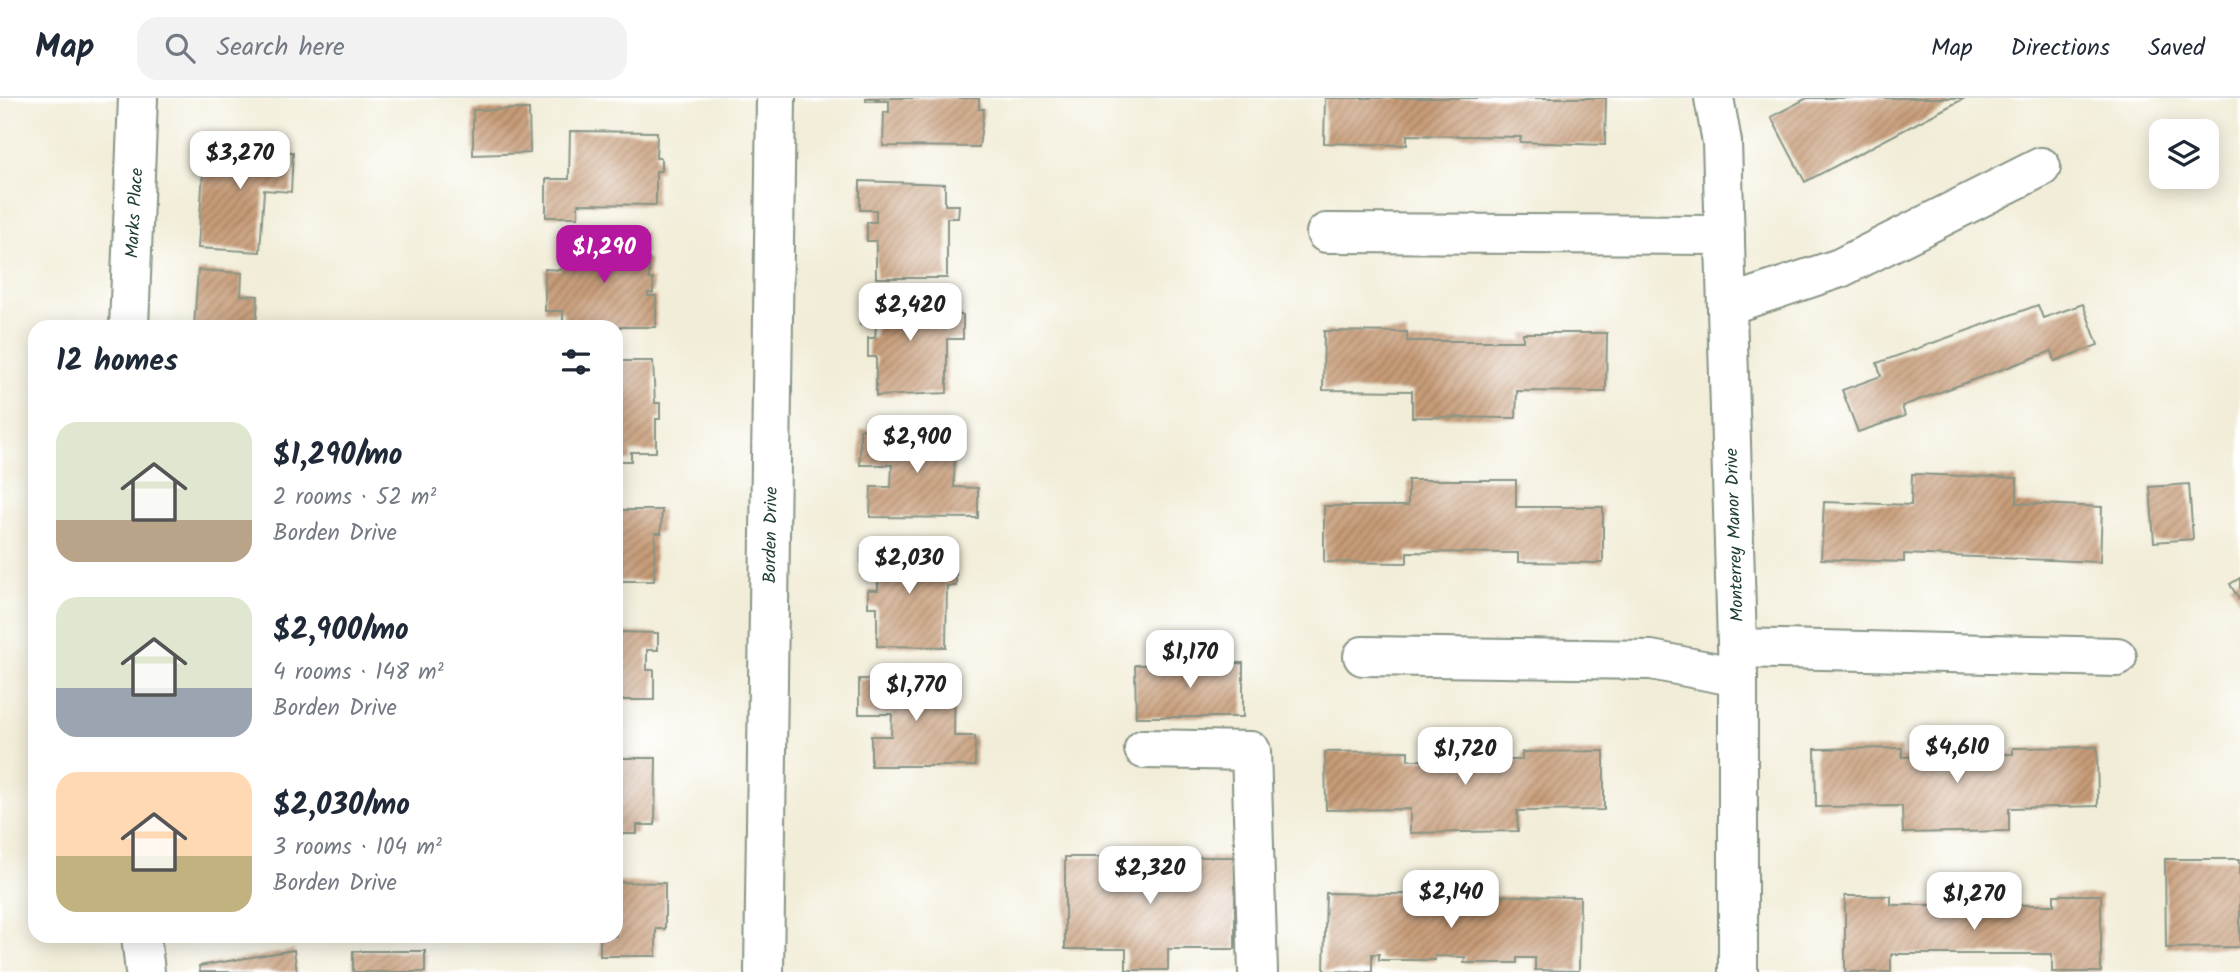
<!DOCTYPE html>
<meta charset="utf-8">
<style>
body{margin:0;font-family:Kalam,sans-serif;background:#f2f2f3;color:#1f2937;height:100vh;display:flex;flex-direction:column;font-size:26px;white-space:nowrap}
*{box-sizing:border-box;margin:0}
p{font-size:23px;color:#747a83}
.icon{flex:none;width:38px;height:38px;fill:none;stroke:currentColor;stroke-width:2;stroke-linecap:round;stroke-linejoin:round}
.map{position:relative;flex:1;overflow:hidden}
.sheet{position:absolute;left:28px;top:222px;width:595px;height:623px;display:flex;flex-direction:column;background:#fff;border-radius:21px;box-shadow:0 4px 18px #0003}
.sheet>*{flex:none}
.tools{position:absolute;left:2149px;top:21px;display:grid;gap:14px}
.tools a{display:grid;place-items:center;width:70px;height:70px;border-radius:14px;background:#fff;box-shadow:0 4px 18px #0003;font-size:35px}
.price{position:absolute;translate:-50% -60px;padding:0 16px;border-radius:14px;background:#fff;color:#222;font-size:23px;line-height:46px;filter:drop-shadow(0 2px 4px #0008)}
.price::after{content:'';position:absolute;left:50%;top:42px;width:21px;height:16px;margin-left:-10px;background:inherit;clip-path:polygon(0 0,100% 0,50% 100%)}
.price.on{background:#b5179e;color:#fff}
ul{padding:0;list-style:none}
li{display:flex;align-items:center;gap:21px;height:175px;padding:0 28px}
li span{display:grid;place-items:center;flex:none;width:196px;height:140px;border-radius:21px;color:#555}
li>.icon{margin-inline-start:auto}
span .icon{width:84px;height:84px;fill:#fffc;stroke-width:1}
li b{font-size:30px}
h2{display:flex;justify-content:space-between;align-items:center;height:84px;padding:0 28px;font-size:30px}
header{display:flex;align-items:center;gap:42px;box-sizing:border-box;height:98px;padding:0 35px;background:#fff;border-bottom:2px solid #e0e1e3}
header strong{font-size:33px}
nav{display:flex;gap:38px;margin-inline-start:auto;font-size:24px}
.search{width:490px;height:63px;background:#f2f2f3;display:flex;align-items:center;gap:18px;box-sizing:border-box;padding:0 24px;border-radius:21px;color:#747a83;font-size:26px}
.map>svg:first-child{display:block}
</style>
<header>
<strong>Map</strong>
<div class="search"><svg class="icon" aria-label="search" viewBox="0 0 24 24"><circle cx="10" cy="10" r="6"/><path d="M15 15l6 6"/></svg>Search here</div>
<nav><a>Map</a><a>Directions</a><a>Saved</a></nav>
</header>
<div class="map">
<svg width="2240" height="874" viewBox="0 0 2240 874">
<defs>
<pattern id="building-hatch" width="6" height="6" patternUnits="userSpaceOnUse" patternTransform="scale(1.75)"><rect width="6" height="6" fill="#c79b77"/><path d="M-1 1l2-2M0 6l6-6M5 7l2-2" fill="none" stroke="#a18062"/></pattern>
</defs>
<rect width="100%" height="100%" fill="#fff"/>
<filter id="ink" filterUnits="userSpaceOnUse"><feTurbulence type="fractalNoise" baseFrequency=".0143" numOctaves="2"/><feDisplacementMap in="SourceGraphic" scale="14" xChannelSelector="R" yChannelSelector="G"/><feConvolveMatrix kernelMatrix="1 2 1 2 8 2 1 2 1" color-interpolation-filters="sRGB"/></filter>
<filter id="wash" filterUnits="userSpaceOnUse"><feTurbulence type="fractalNoise" baseFrequency=".00686" numOctaves="4" result="noise"/><feDisplacementMap in="SourceGraphic" scale="28" xChannelSelector="R" yChannelSelector="G"/><feGaussianBlur stdDeviation="1.57" result="paint"/><feColorMatrix in="noise" values="0 0 0 0 0 0 0 0 0 0 0 0 0 0 0 0 0 1.4 0 .05"/><feComposite in="paint" operator="in"/></filter>
<g filter="url(#wash)">
<rect width="100%" height="100%" fill="#f2edd8"/>
<g id="blocks">
<g fill="url(#building-hatch)">
<path d="M 866,0 L 979,0 L 979,11 L 984,11 L 979,49 L 883,48 L 884,14 L 889,14 L 889,3 L 866,3 Z"/>
<path d="M 1325,0 L 1606,0 L 1605,47 L 1520,44 L 1521,39 L 1407,37 L 1407,47 L 1324,45 Z"/>
<path d="M 1807,0 L 1965,0 L 1805,84 L 1771,19 Z"/>
<path d="M 529,11 L 530,55 L 473,57 L 473,12 Z"/>
<path d="M 570,33 L 657,34 L 656,60 L 661,60 L 661,73 L 656,73 L 656,107 L 578,106 L 578,119 L 546,119 L 546,81 L 569,81 Z"/>
<path d="M 240,41 L 286,44 L 286,54 L 293,54 L 291,94 L 264,92 L 260,154 L 198,150 L 205,43 L 240,45 Z"/>
<path d="M 860,83 L 945,86 L 945,107 L 959,107 L 958,120 L 947,120 L 947,180 L 876,180 L 876,143 L 867,143 L 867,124 L 876,124 L 876,112 L 860,112 Z"/>
<path d="M 595,135 L 645,135 L 645,161 L 649,161 L 649,181 L 653,181 L 653,195 L 648,195 L 648,198 L 656,198 L 656,229 L 563,229 L 563,213 L 545,213 L 545,171 L 561,172 L 561,156 L 594,157 Z"/>
<path d="M 198,172 L 242,175 L 241,197 L 258,198 L 256,229 L 194,229 Z"/>
<path d="M 860,198 L 947,201 L 947,217 L 963,217 L 963,241 L 947,241 L 947,295 L 876,298 L 876,259 L 868,259 L 868,240 L 875,240 L 876,227 L 860,227 Z"/>
<path d="M 2083,206 L 2098,247 L 2055,263 L 2052,253 L 1902,308 L 1905,318 L 1858,334 L 1842,292 L 1881,278 L 1877,265 L 2038,207 L 2043,220 Z"/>
<path d="M 1324,233 L 1407,234 L 1407,243 L 1523,243 L 1523,235 L 1607,235 L 1606,294 L 1517,293 L 1516,320 L 1412,319 L 1412,293 L 1323,292 Z"/>
<path d="M 616,263 L 653,263 L 655,305 L 660,305 L 660,321 L 656,321 L 656,354 L 631,354 L 631,363 L 616,363 Z"/>
<path d="M 860,331 L 955,332 L 954,389 L 978,390 L 978,420 L 870,419 L 871,389 L 891,389 L 892,367 L 860,367 Z"/>
<path d="M 1912,376 L 2017,380 L 2017,405 L 2102,409 L 2100,464 L 1904,456 L 1904,464 L 1821,461 L 1824,404 L 1911,407 Z"/>
<path d="M 1408,382 L 1516,382 L 1516,409 L 1603,409 L 1603,465 L 1518,464 L 1518,455 L 1407,454 L 1407,465 L 1324,464 L 1324,408 L 1408,408 Z"/>
<path d="M 2189,386 L 2193,441 L 2154,444 L 2150,389 Z"/>
<path d="M 616,412 L 662,412 L 661,435 L 655,435 L 654,483 L 616,483 Z"/>
<path d="M 861,450 L 916,450 L 916,454 L 947,455 L 947,475 L 956,475 L 956,488 L 947,488 L 946,549 L 877,548 L 877,509 L 868,509 L 868,492 L 878,492 L 878,478 L 861,478 Z"/>
<path d="M 2240,480 L 2240,503 L 2230,486 Z"/>
<path d="M 616,534 L 658,535 L 658,552 L 647,552 L 647,572 L 654,572 L 654,602 L 616,602 Z"/>
<path d="M 1243,565 L 1243,619 L 1136,619 L 1135,567 Z"/>
<path d="M 859,581 L 955,582 L 954,638 L 975,638 L 975,668 L 871,668 L 871,638 L 891,638 L 892,616 L 859,616 Z"/>
<path d="M 2097,649 L 2098,708 L 2009,710 L 2009,733 L 1903,735 L 1902,708 L 1816,709 L 1815,651 L 1902,650 L 1902,659 L 2013,656 L 2013,650 Z"/>
<path d="M 1408,653 L 1408,662 L 1522,662 L 1522,654 L 1604,653 L 1604,712 L 1517,713 L 1518,733 L 1410,735 L 1410,711 L 1326,712 L 1325,654 Z"/>
<path d="M 616,660 L 656,660 L 655,727 L 637,727 L 637,736 L 616,736 Z"/>
<path d="M 1065,759 L 1235,759 L 1235,851 L 1168,851 L 1168,872 L 1126,872 L 1126,851 L 1065,851 Z"/>
<path d="M 2165,761 L 2240,761 L 2240,849 L 2166,850 Z"/>
<path d="M 616,784 L 665,785 L 665,831 L 656,831 L 656,858 L 600,858 L 600,838 L 616,838 Z"/>
<path d="M 1326,795 L 1580,799 L 1579,873 L 1535,872 L 1535,860 L 1517,860 L 1517,865 L 1464,865 L 1465,859 L 1435,858 L 1435,862 L 1379,862 L 1379,856 L 1372,856 L 1372,874 L 1324,873 Z"/>
<path d="M 2054,797 L 2101,797 L 2101,874 L 2052,874 L 2052,856 L 1891,856 L 1891,874 L 1845,874 L 1845,798 L 1891,798 L 1891,807 L 2054,807 Z"/>
<path d="M 294,852 L 297,874 L 200,874 L 199,868 Z"/>
<rect x="353" y="853" width="72" height="21"/>
</g>
</g>
</g>
<g filter="url(#ink)">
<use href="#blocks" fill-opacity="0" stroke="#889586" stroke-width="2"/>
<g fill="none" stroke-linecap="round" stroke-linejoin="round">
<g stroke="#889586" stroke-width="42">
<g id="minor">
<path d="M 1714,0 L 1722,44 L 1738,579 L 1738,874"/>
<path d="M 1326,135 L 1725,137"/>
<path d="M 1728,207 L 1840,170 L 2041,69"/>
<path d="M 129,229 L 138,0"/>
<path d="M 1738,550 L 2117,559"/>
<path d="M 1363,558 L 1651,562 L 1738,579"/>
<path d="M 1144,651 L 1251,653 L 1258,874"/>
<path d="M 141,838 L 145,874"/>
<path d="M 764,874 L 776,0"/>
</g>
</g>
<use href="#minor" stroke="#fff" stroke-width="38"/>
</g>
</g>
<g text-anchor="middle" stroke-width="7" stroke-linejoin="round" paint-order="stroke">
<g font-size="18" fill="#1f3d34" stroke="#fff">
<text transform="translate(134 115) rotate(-87)" y="6">Marks Place</text>
<text transform="translate(770 437) rotate(-89)" y="6">Borden Drive</text>
<text transform="translate(1734 437) rotate(-92)" y="6">Monterrey Manor Drive</text>
</g>
</g>
</svg>
<div class="tools">
<a><svg class="icon" aria-label="layers" viewBox="0 0 24 24"><path d="M12 4l9 5-9 5-9-5zM3 14l9 5 9-5"/></svg></a>
</div>
<b class="price" style="left:240px;top:93px">$3,270</b>
<b class="price on" style="left:604px;top:187px">$1,290</b>
<b class="price" style="left:910px;top:245px">$2,420</b>
<b class="price" style="left:917px;top:377px">$2,900</b>
<b class="price" style="left:909px;top:498px">$2,030</b>
<b class="price" style="left:1190px;top:592px">$1,170</b>
<b class="price" style="left:916px;top:625px">$1,770</b>
<b class="price" style="left:1957px;top:687px">$4,610</b>
<b class="price" style="left:1465px;top:689px">$1,720</b>
<b class="price" style="left:1150px;top:808px">$2,320</b>
<b class="price" style="left:1451px;top:832px">$2,140</b>
<b class="price" style="left:1974px;top:834px">$1,270</b>
<section class="sheet">
<h2>12 homes<svg class="icon" aria-label="filters" viewBox="0 0 24 24"><path d="M4 7h16M4 17h16"/><circle cx="9" cy="7" r="2"/><circle cx="15" cy="17" r="2"/></svg></h2>
<ul>
<li><span style="background:linear-gradient(#dfe7d0 70%,#b9a48a 0)"><svg class="icon" aria-label="home" viewBox="0 0 24 24"><path d="M3 11l9-7 9 7M6 9v11h12V9"/></svg></span><div><b>$1,290/mo</b><p>2 rooms · 52 m²</p><p>Borden Drive</p></div></li>
<li><span style="background:linear-gradient(#dfe7d0 65%,#9aa5b1 0)"><svg class="icon" aria-label="home" viewBox="0 0 24 24"><path d="M3 11l9-7 9 7M6 9v11h12V9"/></svg></span><div><b>$2,900/mo</b><p>4 rooms · 148 m²</p><p>Borden Drive</p></div></li>
<li><span style="background:linear-gradient(#ffd9b3 60%,#c2b280 0)"><svg class="icon" aria-label="home" viewBox="0 0 24 24"><path d="M3 11l9-7 9 7M6 9v11h12V9"/></svg></span><div><b>$2,030/mo</b><p>3 rooms · 104 m²</p><p>Borden Drive</p></div></li>
</ul>
</section>
</div>
